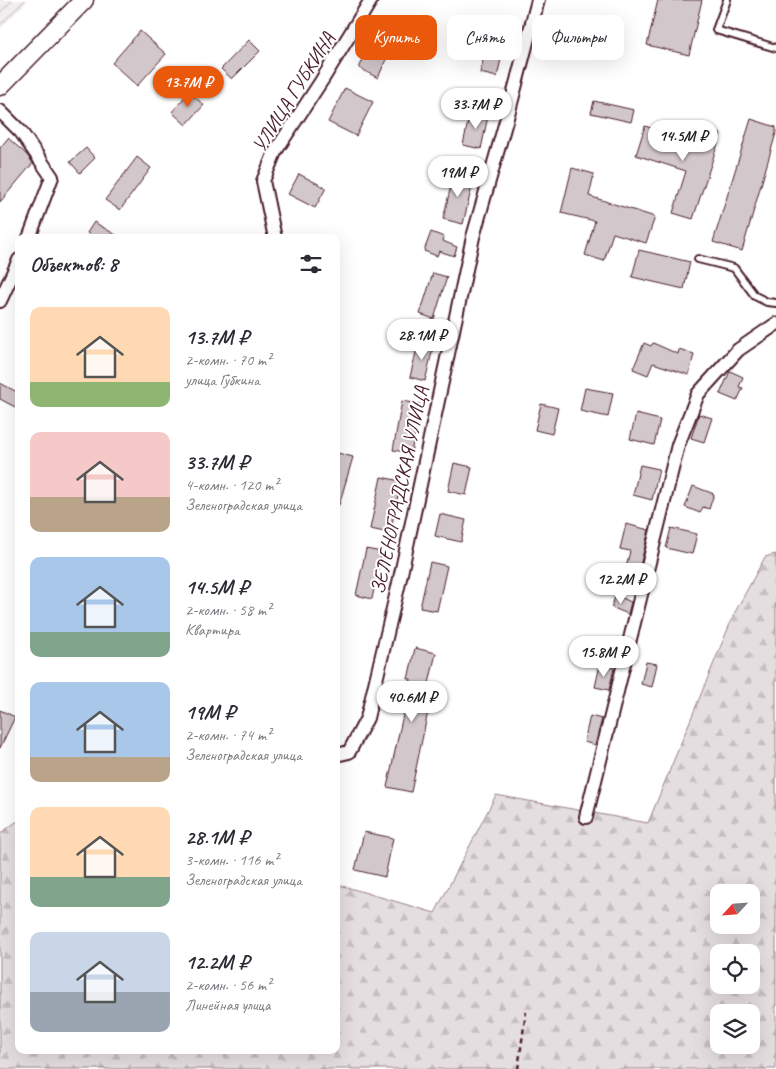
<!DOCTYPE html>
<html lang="ru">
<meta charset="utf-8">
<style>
body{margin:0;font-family:Caveat,sans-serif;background:#f2f2f3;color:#2b2b33;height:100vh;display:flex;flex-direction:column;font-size:19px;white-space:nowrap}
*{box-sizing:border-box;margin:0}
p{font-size:16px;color:#7c7c81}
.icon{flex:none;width:28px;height:28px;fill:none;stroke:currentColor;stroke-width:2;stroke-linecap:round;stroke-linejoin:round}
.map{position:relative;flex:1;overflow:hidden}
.panel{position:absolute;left:15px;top:234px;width:325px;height:820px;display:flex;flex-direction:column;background:#fff;border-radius:10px;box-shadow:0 5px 20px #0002}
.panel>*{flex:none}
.hud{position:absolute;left:355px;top:15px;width:345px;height:45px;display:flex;gap:10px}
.needle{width:32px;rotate:244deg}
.fabs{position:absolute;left:710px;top:884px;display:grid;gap:10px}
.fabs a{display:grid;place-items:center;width:50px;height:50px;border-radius:10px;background:#fff;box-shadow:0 5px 20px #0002;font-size:25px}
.price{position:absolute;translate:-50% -42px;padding:0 11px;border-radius:18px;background:#fff;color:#222;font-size:16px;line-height:32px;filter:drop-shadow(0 1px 2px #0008)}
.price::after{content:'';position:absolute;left:50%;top:30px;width:15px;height:11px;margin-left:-8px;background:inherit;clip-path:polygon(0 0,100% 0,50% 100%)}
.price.selected{background:#ea580c;color:#fff}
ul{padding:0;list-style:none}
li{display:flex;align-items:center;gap:15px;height:125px;padding:0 15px}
li span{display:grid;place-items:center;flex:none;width:140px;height:100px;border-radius:10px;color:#555}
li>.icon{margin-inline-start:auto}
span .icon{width:60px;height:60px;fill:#fffc;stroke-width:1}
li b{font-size:21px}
h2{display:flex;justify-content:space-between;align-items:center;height:60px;padding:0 15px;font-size:21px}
.chip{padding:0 18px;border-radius:10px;background:#fff;box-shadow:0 5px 20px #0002;font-size:18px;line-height:45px}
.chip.selected{background:#ea580c;color:#fff}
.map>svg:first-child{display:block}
</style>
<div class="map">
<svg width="776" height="1069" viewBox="0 0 776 1069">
<defs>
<pattern id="industrial-furrows" width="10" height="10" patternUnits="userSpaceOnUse" patternTransform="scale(1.25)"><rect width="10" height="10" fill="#f2eeef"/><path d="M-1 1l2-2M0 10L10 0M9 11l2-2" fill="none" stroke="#d1cccd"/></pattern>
<pattern id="forest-firs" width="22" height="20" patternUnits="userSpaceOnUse" patternTransform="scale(1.25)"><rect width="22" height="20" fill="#e5dee0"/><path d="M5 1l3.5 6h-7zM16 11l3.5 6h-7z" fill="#c6bec0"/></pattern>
</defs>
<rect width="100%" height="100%" fill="#fff"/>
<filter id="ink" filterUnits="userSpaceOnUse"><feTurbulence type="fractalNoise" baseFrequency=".02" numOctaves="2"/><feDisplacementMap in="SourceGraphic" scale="10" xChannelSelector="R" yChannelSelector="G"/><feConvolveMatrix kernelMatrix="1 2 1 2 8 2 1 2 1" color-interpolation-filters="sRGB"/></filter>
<g filter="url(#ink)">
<path fill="url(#industrial-furrows)" d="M 0,0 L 28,0 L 0,29 Z"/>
<path fill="url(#forest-firs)" stroke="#987e86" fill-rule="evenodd" d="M 776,554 L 776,1069 L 0,1069 L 0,834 L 16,822 L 19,822 L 19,1050 L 336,1050 L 336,884 L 435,913 L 496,795 L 648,823 L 734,614 L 765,557 ZM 719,892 L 751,892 L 751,925 L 719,925 ZM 719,952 L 751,952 L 751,985 L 719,985 ZM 719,1012 L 751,1012 L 751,1045 L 719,1045 Z"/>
<g fill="#d2c7cb" stroke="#4a1f2b">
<path d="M 658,0 L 702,0 L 689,55 L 647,45 Z"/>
<path d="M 140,31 L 166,54 L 137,86 L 112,63 Z"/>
<path d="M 375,35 L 384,40 L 378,53 L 387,57 L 378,78 L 359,68 Z"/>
<path d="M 489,36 L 505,41 L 497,77 L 480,73 Z"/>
<path d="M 249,40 L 260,51 L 232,79 L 221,69 Z"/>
<path d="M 345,88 L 373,102 L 356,136 L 328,122 Z"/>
<path d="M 189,92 L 204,105 L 186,125 L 172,112 Z"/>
<path d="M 594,101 L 634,110 L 631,122 L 591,113 Z"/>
<path d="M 470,112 L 488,116 L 481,149 L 463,145 Z"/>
<path d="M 751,119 L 776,127 L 776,133 L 742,251 L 713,242 Z"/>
<path d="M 645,126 L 696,143 L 701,127 L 721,134 L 693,219 L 673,213 L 686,171 L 636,155 Z"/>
<path d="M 8,138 L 26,154 L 33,163 L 0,202 L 0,148 Z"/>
<path d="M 86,148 L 95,158 L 80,173 L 70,162 Z"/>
<path d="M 137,157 L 151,168 L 120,210 L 105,200 Z"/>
<path d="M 572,168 L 594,174 L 589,196 L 655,217 L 646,243 L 613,233 L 604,261 L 585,255 L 595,221 L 561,213 Z"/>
<path d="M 454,173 L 474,178 L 463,224 L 443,219 Z"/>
<path d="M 299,174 L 326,188 L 315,208 L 288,194 Z"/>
<path d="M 94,222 L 121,238 L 95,238 L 87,233 Z"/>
<path d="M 431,232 L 444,237 L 443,241 L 457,247 L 454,256 L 439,251 L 437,256 L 424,251 Z"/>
<path d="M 639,250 L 690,262 L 684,289 L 632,277 Z"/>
<path d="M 433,273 L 447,277 L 434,319 L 420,314 Z"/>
<path d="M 419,340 L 434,344 L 425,381 L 410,377 Z"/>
<path d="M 644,343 L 651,346 L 653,343 L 678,354 L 679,349 L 694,354 L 689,375 L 653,363 L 648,375 L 633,369 Z"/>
<path d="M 730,371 L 743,377 L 739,387 L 743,388 L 737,401 L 720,394 Z"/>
<path d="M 0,383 L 19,393 L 19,401 L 15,407 L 0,399 Z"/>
<path d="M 585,388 L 613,393 L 608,417 L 580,411 Z"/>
<path d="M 402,401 L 420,404 L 411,453 L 393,450 Z"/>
<path d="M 541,404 L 558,408 L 552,434 L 535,430 Z"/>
<path d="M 636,414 L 660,420 L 654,445 L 630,439 Z"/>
<path d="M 699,414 L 712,418 L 704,442 L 691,438 Z"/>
<path d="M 338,453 L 353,457 L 339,505 L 336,505 L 336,459 Z"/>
<path d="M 454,463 L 472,467 L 466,495 L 448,491 Z"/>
<path d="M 640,465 L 659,469 L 652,500 L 633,495 Z"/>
<path d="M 381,477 L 401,481 L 390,533 L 370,529 Z"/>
<path d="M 693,486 L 714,494 L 709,509 L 703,507 L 700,513 L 685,507 Z"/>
<path d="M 440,514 L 466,520 L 461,542 L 435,536 Z"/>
<path d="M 626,524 L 649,530 L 637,578 L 624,576 L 630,551 L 620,549 Z"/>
<path d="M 671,528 L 697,534 L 692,554 L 666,548 Z"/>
<path d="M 366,549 L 382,552 L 372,599 L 356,595 Z"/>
<path d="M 430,562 L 447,566 L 437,611 L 420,608 Z"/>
<path d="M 616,595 L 631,602 L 628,614 L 611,607 Z"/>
<path d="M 415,648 L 436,653 L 425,701 L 430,702 L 411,792 L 387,787 L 411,679 L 408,679 Z"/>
<path d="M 646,662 L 657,664 L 652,687 L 641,684 Z"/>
<path d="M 600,665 L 614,668 L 609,690 L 595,687 Z"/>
<path d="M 0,710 L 15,717 L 0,748 Z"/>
<path d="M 590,716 L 602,719 L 595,745 L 584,742 Z"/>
<path d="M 364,832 L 393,838 L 385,877 L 355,870 Z"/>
</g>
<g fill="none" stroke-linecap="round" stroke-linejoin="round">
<g stroke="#4a1f2b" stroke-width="10">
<g id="service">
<path d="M 727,0 L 716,30 L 776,48"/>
<path d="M 698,259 L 734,268 L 755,296 L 767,302 L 776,303"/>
</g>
</g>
<g stroke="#4a1f2b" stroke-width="16">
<g id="minor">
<path d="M 0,111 L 21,132 L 52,177 L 29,238"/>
<path d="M 275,238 L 263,181 L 275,152 L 322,80 L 371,0"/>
<path d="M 0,301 L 19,260"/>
<path d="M 336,755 L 349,752 L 367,718 L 399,583 L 473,237 L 510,107 L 538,0"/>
<path d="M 586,817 L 678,445 L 698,394 L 738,350 L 776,324"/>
</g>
</g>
<g stroke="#4a1f2b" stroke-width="21">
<path id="secondary" d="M 0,86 L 84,0"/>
</g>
<path stroke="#4a1f2b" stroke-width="2.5" stroke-dasharray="5 4" stroke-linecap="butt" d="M 518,1069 L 526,1012"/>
<use href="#service" stroke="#fff" stroke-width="6"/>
<use href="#minor" stroke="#fff" stroke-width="12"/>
<use href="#secondary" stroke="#fff" stroke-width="18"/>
</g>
</g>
<g text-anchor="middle" stroke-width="4" stroke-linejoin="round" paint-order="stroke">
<g font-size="20" fill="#4a1f2b" stroke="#fff">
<text transform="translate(293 92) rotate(-58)" y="7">УЛИЦА ГУБКИНА</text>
<text transform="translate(399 490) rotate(-78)" y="7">ЗЕЛЕНОГРАДСКАЯ УЛИЦА</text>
</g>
</g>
</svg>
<div class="fabs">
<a><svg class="needle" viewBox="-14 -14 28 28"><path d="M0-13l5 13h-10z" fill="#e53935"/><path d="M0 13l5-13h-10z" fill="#7c7c81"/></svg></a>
<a><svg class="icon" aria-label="locate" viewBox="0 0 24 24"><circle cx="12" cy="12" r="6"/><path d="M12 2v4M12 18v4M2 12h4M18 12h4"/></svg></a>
<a><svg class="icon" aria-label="layers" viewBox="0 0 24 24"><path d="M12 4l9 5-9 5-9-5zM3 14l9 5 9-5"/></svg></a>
</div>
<b class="price selected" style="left:188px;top:108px">13.7M ₽</b>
<b class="price" style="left:476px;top:130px">33.7M ₽</b>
<b class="price" style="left:683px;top:162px">14.5M ₽</b>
<b class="price" style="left:458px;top:198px">19M ₽</b>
<b class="price" style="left:422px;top:361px">28.1M ₽</b>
<b class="price" style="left:621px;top:605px">12.2M ₽</b>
<b class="price" style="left:604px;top:678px">15.8M ₽</b>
<b class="price" style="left:412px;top:723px">40.6M ₽</b>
<div class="hud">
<a class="chip selected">Купить</a>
<a class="chip">Снять</a>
<a class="chip">Фильтры</a>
</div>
<section class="panel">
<h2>Объектов: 8<svg class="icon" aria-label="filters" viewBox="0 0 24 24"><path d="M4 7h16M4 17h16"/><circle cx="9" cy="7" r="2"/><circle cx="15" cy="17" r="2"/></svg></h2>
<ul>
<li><span style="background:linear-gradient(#ffd9b3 75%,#8fb573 0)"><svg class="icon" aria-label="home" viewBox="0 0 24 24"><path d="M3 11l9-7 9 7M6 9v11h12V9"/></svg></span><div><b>13.7M ₽</b><p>2-комн. · 70 m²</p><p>улица Губкина</p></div></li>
<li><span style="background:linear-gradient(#f6c9c9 65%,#b9a48a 0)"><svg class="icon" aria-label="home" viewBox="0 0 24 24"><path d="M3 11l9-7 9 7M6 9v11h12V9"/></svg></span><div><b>33.7M ₽</b><p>4-комн. · 120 m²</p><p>Зеленоградская улица</p></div></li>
<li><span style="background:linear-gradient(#a9c7e8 75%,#7fa58c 0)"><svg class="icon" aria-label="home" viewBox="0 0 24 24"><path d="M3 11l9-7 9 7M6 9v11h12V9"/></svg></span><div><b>14.5M ₽</b><p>2-комн. · 58 m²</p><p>Квартира</p></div></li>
<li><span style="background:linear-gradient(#a9c7e8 75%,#b9a48a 0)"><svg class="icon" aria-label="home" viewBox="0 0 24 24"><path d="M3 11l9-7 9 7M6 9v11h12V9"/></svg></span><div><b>19M ₽</b><p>2-комн. · 74 m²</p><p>Зеленоградская улица</p></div></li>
<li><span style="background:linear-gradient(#ffd9b3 70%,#7fa58c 0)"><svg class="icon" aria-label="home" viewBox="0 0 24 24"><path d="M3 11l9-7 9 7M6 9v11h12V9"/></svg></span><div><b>28.1M ₽</b><p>3-комн. · 116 m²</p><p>Зеленоградская улица</p></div></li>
<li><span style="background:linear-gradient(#c9d6e8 60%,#9aa5b1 0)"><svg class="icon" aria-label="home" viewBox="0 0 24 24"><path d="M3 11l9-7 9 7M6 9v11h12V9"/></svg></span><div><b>12.2M ₽</b><p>2-комн. · 56 m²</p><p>Линейная улица</p></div></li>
</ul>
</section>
</div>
